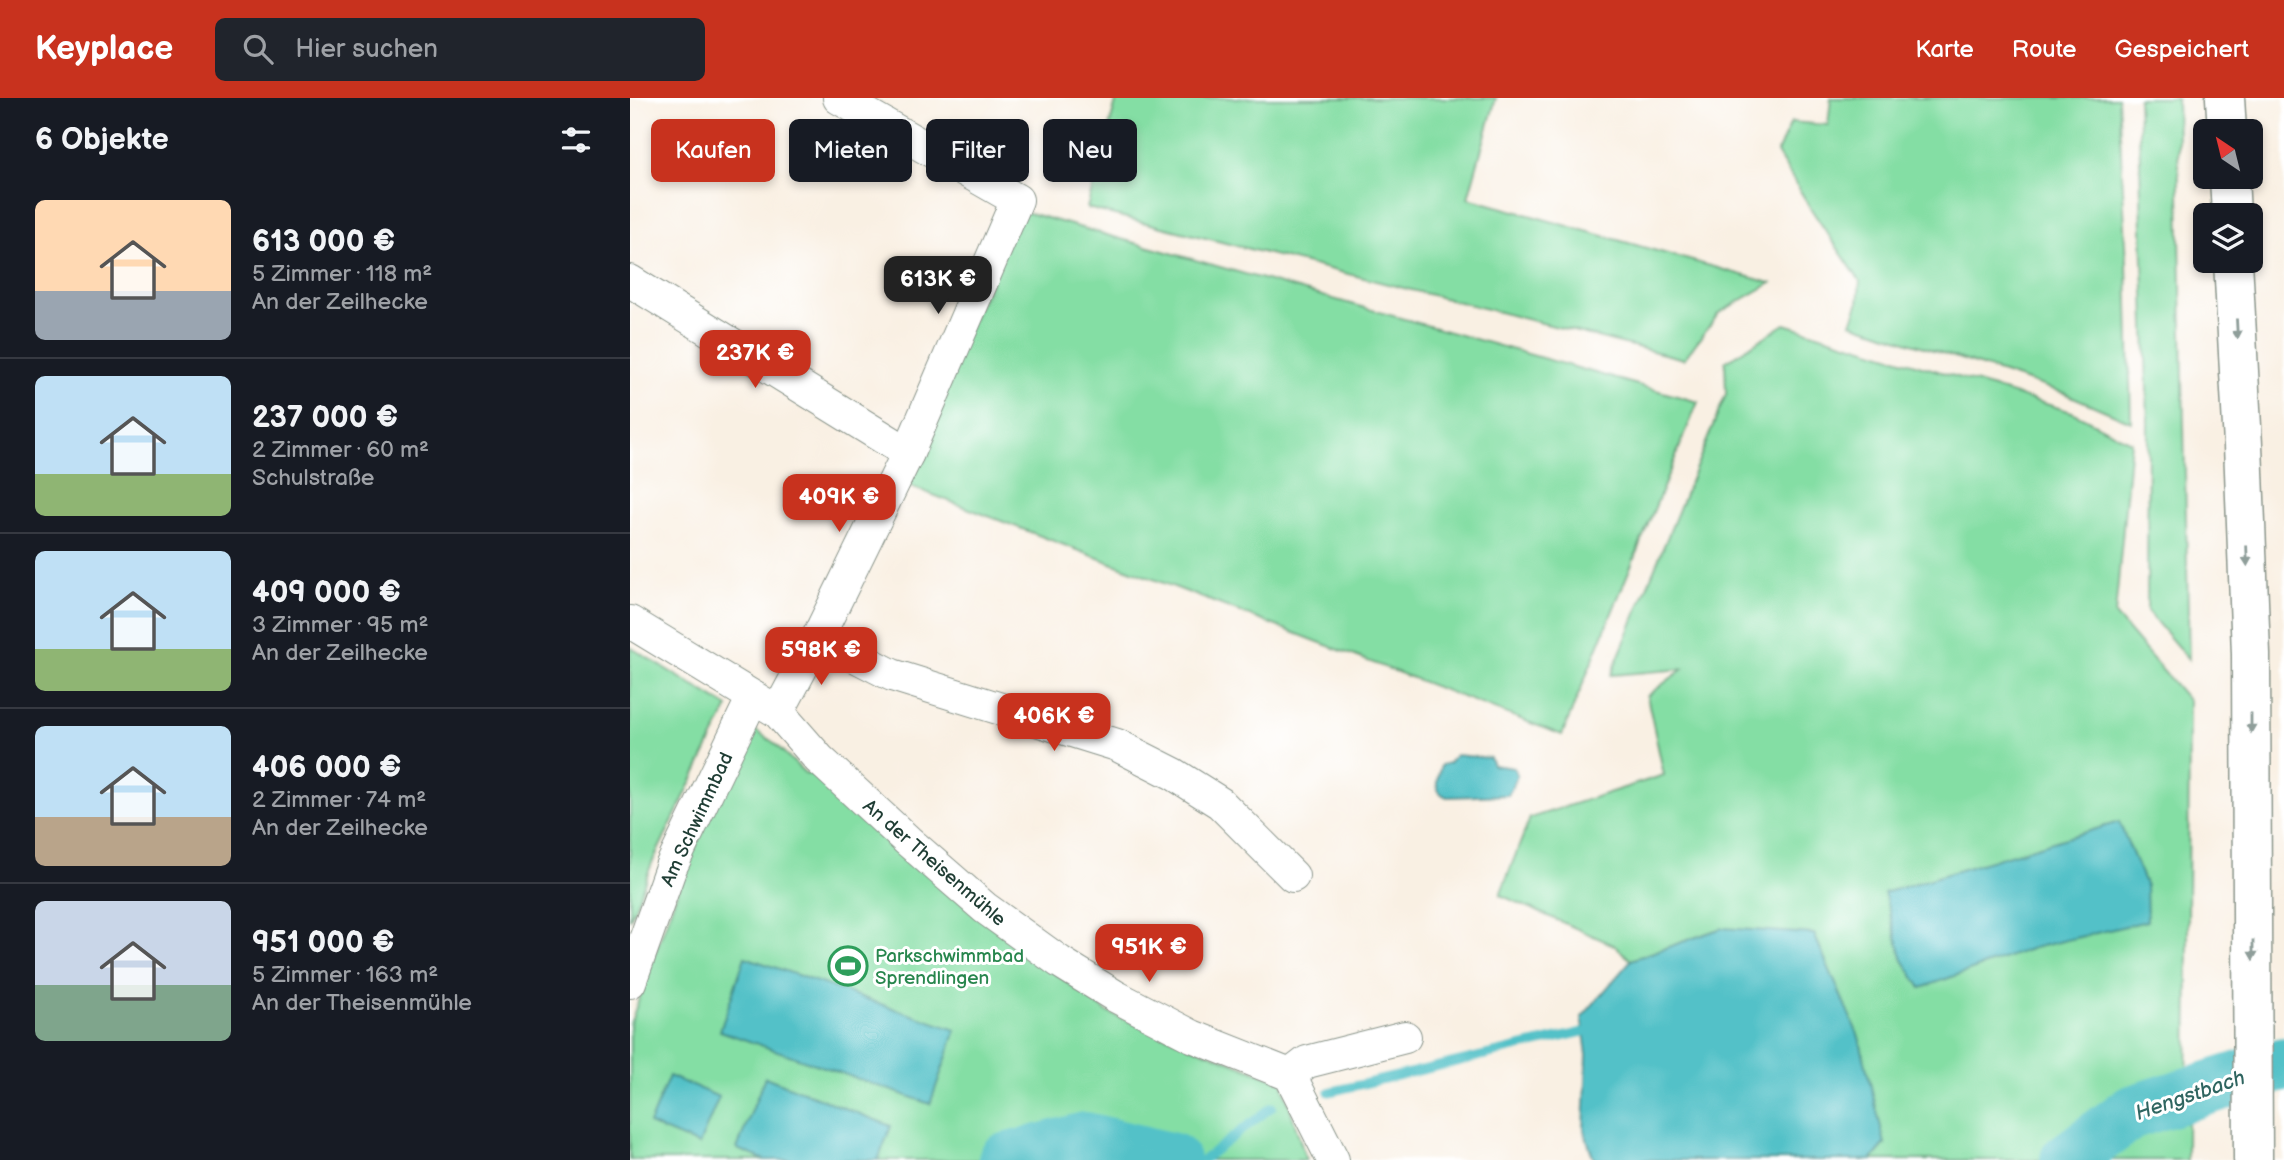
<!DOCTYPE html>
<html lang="de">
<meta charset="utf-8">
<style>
body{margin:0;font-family:"Balsamiq Sans",sans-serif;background:#20242c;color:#f1f3f6;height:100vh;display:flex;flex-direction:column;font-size:26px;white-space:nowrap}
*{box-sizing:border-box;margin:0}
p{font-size:23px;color:#9ea1a6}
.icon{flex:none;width:38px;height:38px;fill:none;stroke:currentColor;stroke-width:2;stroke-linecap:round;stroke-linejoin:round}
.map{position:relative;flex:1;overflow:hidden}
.sheet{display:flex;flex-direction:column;background:#171b24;width:630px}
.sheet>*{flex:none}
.hud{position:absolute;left:21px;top:21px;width:665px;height:63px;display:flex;gap:14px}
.needle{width:46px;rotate:325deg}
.tools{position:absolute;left:1563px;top:21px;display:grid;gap:14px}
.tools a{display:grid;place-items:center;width:70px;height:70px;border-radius:10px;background:#171b24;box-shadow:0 4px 10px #0003;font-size:35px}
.price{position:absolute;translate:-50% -60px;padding:0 16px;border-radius:14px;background:#c8321e;color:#fff;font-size:23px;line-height:46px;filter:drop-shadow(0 2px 4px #0008)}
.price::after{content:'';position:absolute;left:50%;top:42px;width:21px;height:16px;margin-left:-10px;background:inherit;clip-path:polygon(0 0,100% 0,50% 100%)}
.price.on{background:#222;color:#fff}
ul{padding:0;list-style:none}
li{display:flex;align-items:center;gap:21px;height:175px;padding:0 35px}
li+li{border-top:2px solid #363941}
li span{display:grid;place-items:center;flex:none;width:196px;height:140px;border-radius:10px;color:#555}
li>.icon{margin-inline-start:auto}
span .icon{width:84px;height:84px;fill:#fffc;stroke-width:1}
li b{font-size:30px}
h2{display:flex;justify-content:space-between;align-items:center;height:84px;padding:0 35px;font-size:30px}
.chip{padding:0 24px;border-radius:10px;background:#171b24;box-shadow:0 4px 10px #0003;font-size:24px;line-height:63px}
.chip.on{background:#c8321e;color:#fff}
header{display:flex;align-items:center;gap:42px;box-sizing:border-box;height:98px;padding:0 35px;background:#c8321e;color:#fff}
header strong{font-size:33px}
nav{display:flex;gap:38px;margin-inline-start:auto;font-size:24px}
.search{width:490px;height:63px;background:#20242c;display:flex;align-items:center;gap:18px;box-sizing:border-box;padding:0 24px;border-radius:10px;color:#9ea1a6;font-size:26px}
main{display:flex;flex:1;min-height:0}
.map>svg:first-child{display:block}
</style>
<header>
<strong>Keyplace</strong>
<div class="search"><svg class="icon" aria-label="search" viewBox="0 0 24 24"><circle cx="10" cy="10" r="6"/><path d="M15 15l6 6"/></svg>Hier suchen</div>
<nav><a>Karte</a><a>Route</a><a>Gespeichert</a></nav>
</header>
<main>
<section class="sheet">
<h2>6 Objekte<svg class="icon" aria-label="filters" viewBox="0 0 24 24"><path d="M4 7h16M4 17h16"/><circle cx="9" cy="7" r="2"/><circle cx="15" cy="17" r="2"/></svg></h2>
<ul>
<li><span style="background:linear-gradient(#ffd9b3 65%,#9aa5b1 0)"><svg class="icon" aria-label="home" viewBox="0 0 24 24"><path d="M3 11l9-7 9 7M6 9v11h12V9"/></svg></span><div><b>613 000 €</b><p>5 Zimmer · 118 m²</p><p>An der Zeilhecke</p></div></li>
<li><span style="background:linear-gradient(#bfe0f5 70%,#8fb573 0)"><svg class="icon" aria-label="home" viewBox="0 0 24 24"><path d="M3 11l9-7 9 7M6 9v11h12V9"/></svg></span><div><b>237 000 €</b><p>2 Zimmer · 60 m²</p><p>Schulstraße</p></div></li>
<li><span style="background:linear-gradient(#bfe0f5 70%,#8fb573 0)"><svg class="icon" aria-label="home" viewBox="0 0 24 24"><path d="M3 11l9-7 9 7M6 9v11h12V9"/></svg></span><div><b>409 000 €</b><p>3 Zimmer · 95 m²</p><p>An der Zeilhecke</p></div></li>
<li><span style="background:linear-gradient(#bfe0f5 65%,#b9a48a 0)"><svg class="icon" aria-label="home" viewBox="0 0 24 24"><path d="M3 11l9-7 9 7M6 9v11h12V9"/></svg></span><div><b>406 000 €</b><p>2 Zimmer · 74 m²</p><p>An der Zeilhecke</p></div></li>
<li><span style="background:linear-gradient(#c9d6e8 60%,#7fa58c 0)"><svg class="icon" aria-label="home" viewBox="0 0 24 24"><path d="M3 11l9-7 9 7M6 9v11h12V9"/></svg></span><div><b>951 000 €</b><p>5 Zimmer · 163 m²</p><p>An der Theisenmühle</p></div></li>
</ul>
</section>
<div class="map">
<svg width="1654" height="1062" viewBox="0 0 1654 1062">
<rect width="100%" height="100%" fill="#fff"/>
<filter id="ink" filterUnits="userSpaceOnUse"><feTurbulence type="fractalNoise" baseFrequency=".0143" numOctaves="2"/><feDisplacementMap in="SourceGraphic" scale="14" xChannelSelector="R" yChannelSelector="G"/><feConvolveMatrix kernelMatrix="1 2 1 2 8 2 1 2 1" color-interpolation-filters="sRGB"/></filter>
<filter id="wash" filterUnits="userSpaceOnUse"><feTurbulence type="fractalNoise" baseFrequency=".00686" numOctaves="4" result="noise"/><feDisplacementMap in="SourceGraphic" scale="28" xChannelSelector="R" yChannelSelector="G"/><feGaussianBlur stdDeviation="1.57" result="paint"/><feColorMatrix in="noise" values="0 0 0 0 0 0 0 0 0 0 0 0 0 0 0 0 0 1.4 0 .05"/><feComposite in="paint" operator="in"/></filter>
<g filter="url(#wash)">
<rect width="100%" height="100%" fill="#f9f0e3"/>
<g fill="#84dea4" stroke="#528e6c" stroke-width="2">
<path d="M 487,0 L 866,0 L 838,100 L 1141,185 L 1089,215 L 1054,261 L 457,110 Z"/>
<path d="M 1201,0 L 1488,0 L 1497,165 L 1501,324 L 1434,295 L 1221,225 L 1228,206 L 1230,183 L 1183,114 L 1147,55 L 1161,24 L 1198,27 Z"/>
<path d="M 1508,0 L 1547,0 L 1559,562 L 1517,513 L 1518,324 Z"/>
<path d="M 392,113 L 1068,304 L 932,637 L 269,384 Z"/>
<path d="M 1155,226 L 1442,314 L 1501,344 L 1485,517 L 1559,603 L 1557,1062 L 1241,1062 L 1255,1046 L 1092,830 L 1001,862 L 984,847 L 870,797 L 900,720 L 1034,677 L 1017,598 L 1053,571 L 981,577 L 1096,296 L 1095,264 Z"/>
<path d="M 0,549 L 98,609 L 22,765 L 0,822 Z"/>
<path d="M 118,628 L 143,644 L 175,675 L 190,678 L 353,821 L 479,915 L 652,984 L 676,1062 L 0,1062 L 0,926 L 42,808 L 104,648 Z"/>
</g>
<g fill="#53c1c8" stroke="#397f7e" stroke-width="2">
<path d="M 825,657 L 860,660 L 863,667 L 884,670 L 887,678 L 878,697 L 817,699 C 801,693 808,679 811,667 L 819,665 Z"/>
<path d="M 1489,724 L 1516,788 L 1517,823 L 1403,850 L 1291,890 L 1273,862 L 1254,795 Z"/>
<path d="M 1092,830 L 1184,836 L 1229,939 L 1255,1046 L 1241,1062 L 964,1062 L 954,1032 L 957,957 L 952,919 L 1001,862 Z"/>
<path d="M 115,859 L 326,932 L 300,1006 L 90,933 Z"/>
<path d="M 39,978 L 89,999 L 69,1047 L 19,1026 Z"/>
<path d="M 135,979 L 261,1028 L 248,1062 L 135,1062 L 107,1051 Z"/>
</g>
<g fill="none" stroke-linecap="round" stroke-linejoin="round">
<g stroke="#53c1c8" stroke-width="9">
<path d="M 699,994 L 953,934"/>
<path d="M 573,1062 L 642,1009"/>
</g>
<g stroke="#53c1c8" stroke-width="54">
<path d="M 375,1062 L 455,1041 L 543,1062"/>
<path d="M 1437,1062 L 1502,1014 L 1654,966"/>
</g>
</g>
</g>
<g filter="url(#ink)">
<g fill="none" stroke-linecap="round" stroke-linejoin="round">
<g stroke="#8c968c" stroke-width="34">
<g id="minor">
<path d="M 0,183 L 278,355"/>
<path d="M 0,524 L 148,614 L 189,661 L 278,743 L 355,810 L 430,864 L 485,898 L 562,938 L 660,977 L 703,1062"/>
<path d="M 188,539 L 262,577 L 487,647 L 544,676 L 590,705 L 663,778"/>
<path d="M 148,614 L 188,539 L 278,355 L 387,102 L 209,0"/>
<path d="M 0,884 L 41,769 L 123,599"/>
<path d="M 660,977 L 677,964 L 775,939"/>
</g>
</g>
<g stroke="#8c968c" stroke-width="41">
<g id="highway">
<path d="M 1595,0 L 1597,33"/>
<path d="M 1599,79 L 1601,117"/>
<path d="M 1603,163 L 1613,347 L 1621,556 L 1623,1062"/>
</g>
</g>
<use href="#minor" stroke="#fff" stroke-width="32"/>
<use href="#highway" stroke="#fff" stroke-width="38"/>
</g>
<defs><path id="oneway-solid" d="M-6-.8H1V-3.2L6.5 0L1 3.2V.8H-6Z" transform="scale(1.75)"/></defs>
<g fill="#8f9e9a">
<use href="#oneway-solid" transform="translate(1607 231) rotate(87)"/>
<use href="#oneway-solid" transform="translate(1617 458) rotate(88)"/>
<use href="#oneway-solid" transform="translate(1621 625) rotate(90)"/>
<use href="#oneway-solid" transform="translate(1623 852) rotate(90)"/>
</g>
</g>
<defs>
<g id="stadium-ring" transform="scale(2.0125)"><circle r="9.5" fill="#fff" stroke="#2e9e5b" stroke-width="1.5"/><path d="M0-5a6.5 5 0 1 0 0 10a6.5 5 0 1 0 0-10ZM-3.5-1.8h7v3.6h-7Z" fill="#2e9e5b"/></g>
</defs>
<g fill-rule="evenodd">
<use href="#stadium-ring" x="218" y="868"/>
</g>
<g text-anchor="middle" stroke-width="6" stroke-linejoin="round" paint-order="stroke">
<g font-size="19" fill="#1f3d34" stroke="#fff">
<text transform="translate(66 721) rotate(-65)" y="7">Am Schwimmbad</text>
<text transform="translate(305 764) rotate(41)" y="7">An der Theisenmühle</text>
</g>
<g font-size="19" fill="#27864d" stroke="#fff" text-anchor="start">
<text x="245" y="864">Parkschwimmbad<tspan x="245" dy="22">Sprendlingen</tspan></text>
</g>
<g font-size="21" font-style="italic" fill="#2f6560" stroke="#fff">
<text transform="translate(1560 997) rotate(-19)" y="7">Hengstbach</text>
</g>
</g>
</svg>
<div class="tools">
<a><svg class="needle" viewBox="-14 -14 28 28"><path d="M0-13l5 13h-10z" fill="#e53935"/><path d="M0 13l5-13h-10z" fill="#9ea1a6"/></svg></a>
<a><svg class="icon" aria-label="layers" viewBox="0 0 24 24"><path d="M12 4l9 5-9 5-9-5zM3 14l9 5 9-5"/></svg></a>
</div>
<b class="price on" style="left:308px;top:218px">613K €</b>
<b class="price" style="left:125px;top:292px">237K €</b>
<b class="price" style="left:209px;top:436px">409K €</b>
<b class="price" style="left:191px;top:589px">598K €</b>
<b class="price" style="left:424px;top:655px">406K €</b>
<b class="price" style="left:519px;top:886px">951K €</b>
<div class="hud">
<a class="chip on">Kaufen</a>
<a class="chip">Mieten</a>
<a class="chip">Filter</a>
<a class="chip">Neu</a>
</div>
</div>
</main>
